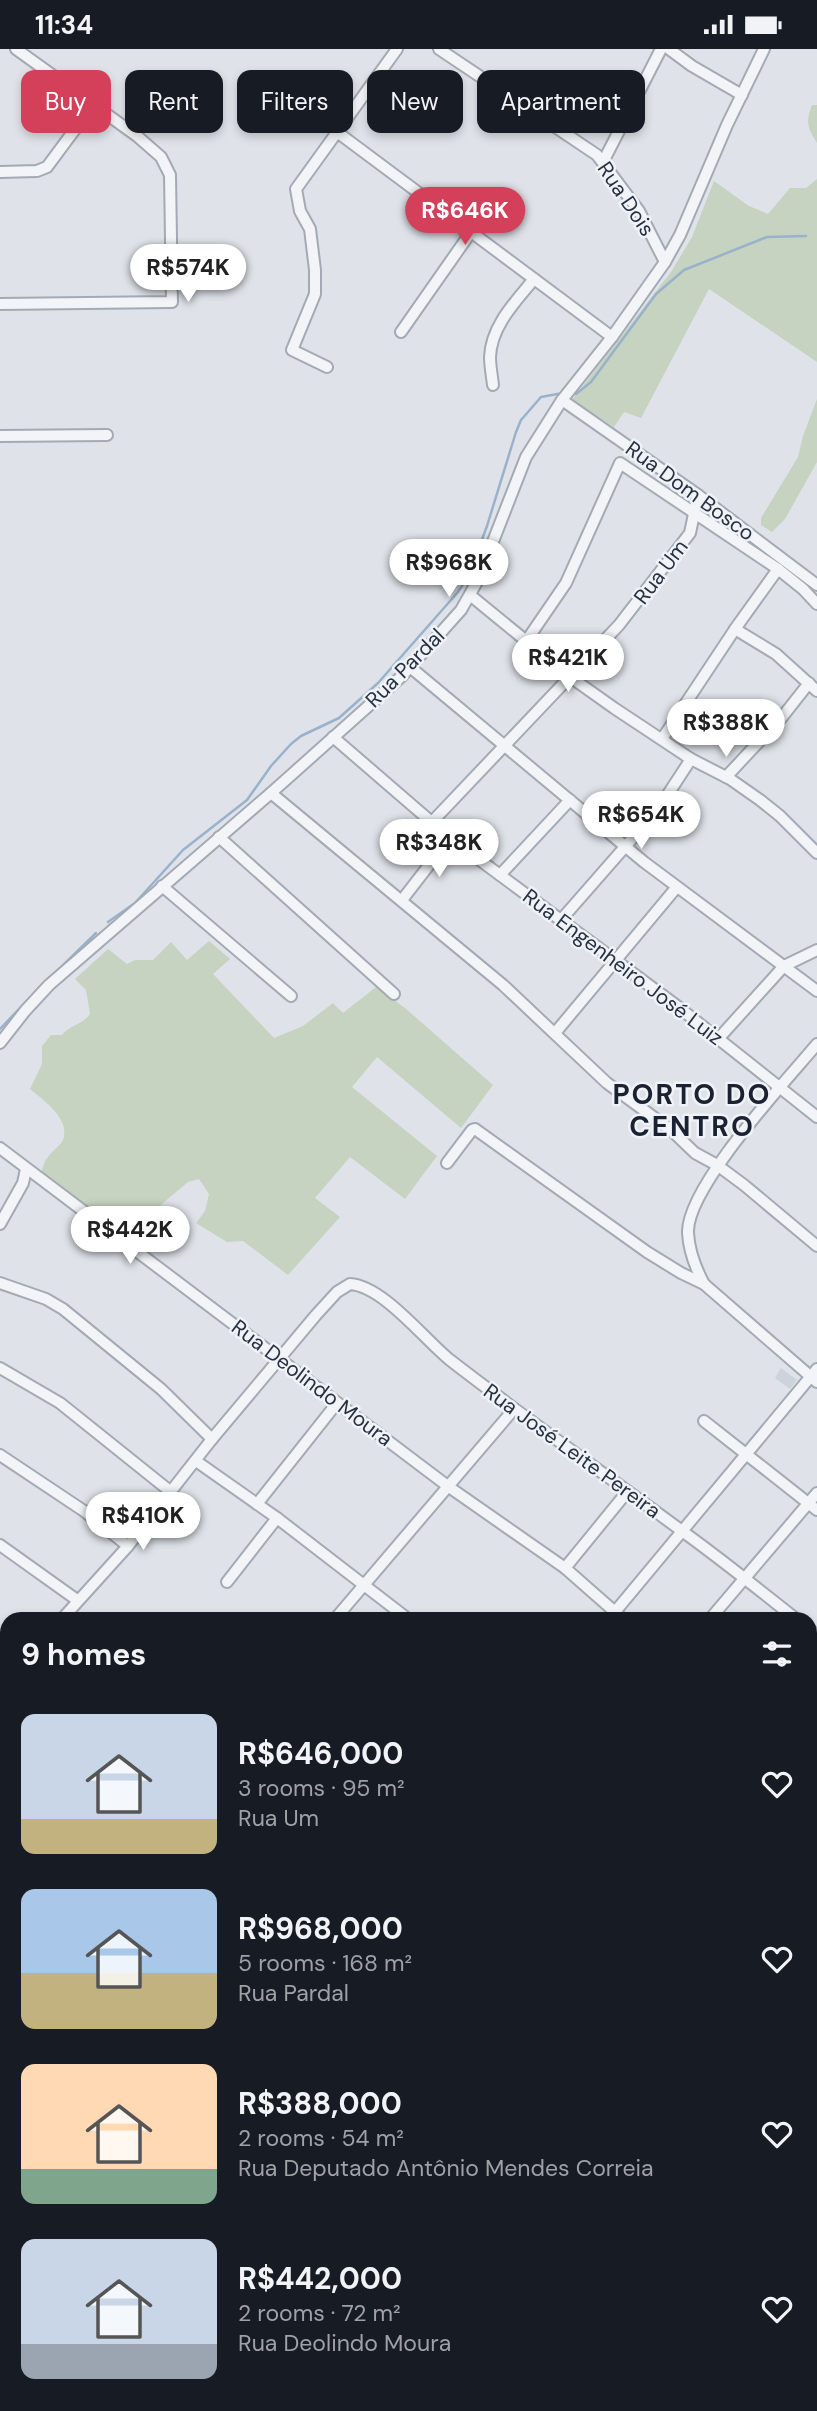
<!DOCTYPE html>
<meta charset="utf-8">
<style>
body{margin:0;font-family:"DM Sans",sans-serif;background:#20242c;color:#f1f3f6;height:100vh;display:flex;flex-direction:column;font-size:26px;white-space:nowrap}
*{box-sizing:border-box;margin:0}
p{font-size:23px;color:#9ea1a6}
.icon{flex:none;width:38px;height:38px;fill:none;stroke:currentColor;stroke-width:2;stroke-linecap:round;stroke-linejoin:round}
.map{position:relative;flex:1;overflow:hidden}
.sheet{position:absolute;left:0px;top:1563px;width:817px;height:800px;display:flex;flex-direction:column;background:#171b24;border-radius:21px 21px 0 0;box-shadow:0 4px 10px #0003}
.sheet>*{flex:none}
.top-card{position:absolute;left:21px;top:21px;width:775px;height:63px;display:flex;gap:14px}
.price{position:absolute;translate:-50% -60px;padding:0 16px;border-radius:24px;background:#fff;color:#222;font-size:23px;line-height:46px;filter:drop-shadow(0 2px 4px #0008)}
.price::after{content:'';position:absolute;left:50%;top:42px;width:21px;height:16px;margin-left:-10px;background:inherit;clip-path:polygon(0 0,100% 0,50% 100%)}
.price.current{background:#d43f59;color:#fff}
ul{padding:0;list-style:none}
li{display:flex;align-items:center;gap:21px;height:175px;padding:0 21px}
li span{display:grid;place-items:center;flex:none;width:196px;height:140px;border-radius:14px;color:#555}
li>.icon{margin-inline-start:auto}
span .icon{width:84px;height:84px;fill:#fffc;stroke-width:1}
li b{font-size:30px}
h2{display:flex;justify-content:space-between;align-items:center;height:84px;padding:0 21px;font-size:30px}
.chip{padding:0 24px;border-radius:14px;background:#171b24;box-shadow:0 4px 10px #0003;font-size:24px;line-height:63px}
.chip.current{background:#d43f59;color:#fff}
.status{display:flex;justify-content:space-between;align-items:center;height:49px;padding:0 35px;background:#171b24;direction:ltr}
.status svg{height:19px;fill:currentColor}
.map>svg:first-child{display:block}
</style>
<div class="status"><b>11:34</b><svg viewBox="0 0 49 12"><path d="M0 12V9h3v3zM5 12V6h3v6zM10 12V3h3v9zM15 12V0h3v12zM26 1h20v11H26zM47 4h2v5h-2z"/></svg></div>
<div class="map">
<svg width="817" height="2362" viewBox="0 0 817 2362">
<rect width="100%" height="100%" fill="#dfe3e9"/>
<path fill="#cdd3db" d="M 781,1319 L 797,1331 L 790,1340 L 775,1329 Z"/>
<g fill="#c5d3c0">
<path d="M 812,56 L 817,56 L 817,94 C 808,80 805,73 812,56 Z"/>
<path d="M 817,130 L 817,313 L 709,240 L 641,369 L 624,363 L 614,378 L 572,351 L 671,223 L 692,188 L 714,132 L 749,157 L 768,165 L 790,139 L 806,139 Z"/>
<path d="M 817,350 L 817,413 L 785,470 L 772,483 L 761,476 L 761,469 L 798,408 L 803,387 Z"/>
<path d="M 209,892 L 230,910 L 213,925 L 274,989 L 303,977 L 333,954 L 343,964 L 376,938 L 405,959 L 493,1036 L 461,1079 L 377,1008 L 352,1038 L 437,1107 L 405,1150 L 350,1108 L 315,1149 L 340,1168 L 288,1226 L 243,1192 L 227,1193 L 196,1174 L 205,1162 L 209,1145 L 199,1130 L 188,1133 L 126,1185 L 41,1124 C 43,1119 44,1112 48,1108 C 52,1102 60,1097 63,1091 C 71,1070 43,1051 30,1040 L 42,1015 L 42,997 L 51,986 L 62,986 C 70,976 82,976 90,965 L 86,941 L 75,930 L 108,900 L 127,915 L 135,911 L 153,911 L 171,893 L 187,911 Z"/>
</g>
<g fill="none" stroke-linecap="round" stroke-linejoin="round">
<g stroke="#99b2cb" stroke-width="2.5">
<path d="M 573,345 L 576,345 L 591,333 L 656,245 L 684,221 L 767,188 L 806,187"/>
<path d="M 108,873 L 135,854 L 183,801 L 247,751 L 271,717 L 291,695 L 301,687 L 339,669 L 378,634 L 458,543 L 468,528 L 487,477 L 516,383 L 521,371 L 541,348 L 563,344"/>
<path d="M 51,928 L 96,884"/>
<path d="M 0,980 L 43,935"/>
<path d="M 810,2054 L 817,2054"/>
<path d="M 0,2298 L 7,2287"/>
</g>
<g stroke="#a4aab3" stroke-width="14">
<g id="minor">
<path d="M 439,0 L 597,106 L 639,162 L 665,213"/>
<path d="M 669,0 L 692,17 L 742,46"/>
<path d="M 337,83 L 612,288"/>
<path d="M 603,113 L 661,0"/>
<path d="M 0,123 L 37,122 L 47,118 L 93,56"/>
<path d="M 0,255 L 172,253 L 170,126 L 161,108 L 137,87 L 16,0"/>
<path d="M 401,283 L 471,183"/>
<path d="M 327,318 L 292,301 L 315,245 L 315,221 L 310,180 L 300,162 L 296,140 L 397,0"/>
<path d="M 493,336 C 492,327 490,317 490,308 C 491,277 516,252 534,230"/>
<path d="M 562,351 L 698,446 L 817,536"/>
<path d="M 0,387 L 107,386"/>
<path d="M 470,546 L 569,627 L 614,659 L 691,710 L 730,730 L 760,751 L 780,767 L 817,804"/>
<path d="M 735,580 L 776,605 L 817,642"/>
<path d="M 527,591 L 566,534 L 620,414 L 778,520 L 803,540 L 817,555"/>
<path d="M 410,618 L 644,813 L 817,942"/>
<path d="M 333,688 L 450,789 L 677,957 L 817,1068"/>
<path d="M 662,690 L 735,580 L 778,520"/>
<path d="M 726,728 L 783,667 L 809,634"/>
<path d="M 271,744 L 503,936 L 607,1034 L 671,1081 L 695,1104 L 717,1116 L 744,1136 L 817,1197"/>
<path d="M 431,774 L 619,576 L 690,484 L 698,446"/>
<path d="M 219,788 L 394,945"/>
<path d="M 500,826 L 570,751"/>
<path d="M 162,837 L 291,947"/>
<path d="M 402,851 L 450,789"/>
<path d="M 560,872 L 659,759 L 691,710"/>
<path d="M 555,984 L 676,839"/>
<path d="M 719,989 L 784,917 L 817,901"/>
<path d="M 0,994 L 25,962 L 49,936 L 271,744 L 402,627 L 461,561 L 478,531 L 526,408 L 562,351 L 612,288 L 665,213 L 680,186 L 727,76 L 764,0"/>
<path d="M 0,1099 L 449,1438 L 565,1519 L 623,1570"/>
<path d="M 447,1114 L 472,1081 L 475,1080 L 647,1203 L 681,1224 L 704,1235 L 817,1333"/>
<path d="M 0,1175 L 23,1134 L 26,1120"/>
<path d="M 0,1234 L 46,1250 L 63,1260 L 161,1340 L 212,1390"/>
<path d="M 704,1235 C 696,1220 689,1201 688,1184 C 686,1139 786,1032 817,995"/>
<path d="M 0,1319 L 60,1354 L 171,1443"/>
<path d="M 704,1372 L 817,1461"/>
<path d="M 0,1406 L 84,1462 L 128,1497"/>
<path d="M 196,1412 L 277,1469 L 408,1570"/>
<path d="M 257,1455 L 337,1354"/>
<path d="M 0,1496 L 77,1551"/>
<path d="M 565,1519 L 627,1443"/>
<path d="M 227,1533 L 277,1469"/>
<path d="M 62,1570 L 128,1497 L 212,1390 L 316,1266 L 337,1243 L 350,1235 C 383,1237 424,1290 450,1311 C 526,1370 605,1425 682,1482 C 721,1510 758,1540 796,1570"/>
<path d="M 335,1570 L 514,1360"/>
<path d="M 609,1570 L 817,1320"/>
<path d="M 710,1570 L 817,1444"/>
<path d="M 810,1581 L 817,1586"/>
<path d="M 0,1594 L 7,1599"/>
<path d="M 0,1643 L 7,1634"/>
<path d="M 810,1709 L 817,1714"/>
<path d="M 0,1785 L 7,1790"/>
<path d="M 810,1797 L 817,1789"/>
<path d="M 810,1873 L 817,1878"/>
<path d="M 0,1960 L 7,1965"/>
<path d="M 810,2152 L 817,2146"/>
<path d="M 810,2198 L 817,2203"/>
<path d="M 793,2356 L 802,2362"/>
<path d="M 247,2362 L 255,2356"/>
<path d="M 558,2362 L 566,2356"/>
</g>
</g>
<use href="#minor" stroke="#f2f4f7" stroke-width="10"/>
</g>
<g text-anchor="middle" stroke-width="5" stroke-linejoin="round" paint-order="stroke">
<g font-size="21" fill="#273141" stroke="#eff2f7">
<text transform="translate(626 150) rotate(56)" y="7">Rua Dois</text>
<text transform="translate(690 442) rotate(36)" y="7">Rua Dom Bosco</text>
<text transform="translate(661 523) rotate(-53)" y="7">Rua Um</text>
<text transform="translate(405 619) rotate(-45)" y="7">Rua Pardal</text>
<text transform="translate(623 918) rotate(37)" y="7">Rua Engenheiro José Luiz</text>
<text transform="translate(312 1334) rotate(37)" y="7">Rua Deolindo Moura</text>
<text transform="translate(572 1402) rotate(36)" y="7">Rua José Leite Pereira</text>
</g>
<g font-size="28" font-weight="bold" letter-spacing="2" fill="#1a2232" stroke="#eff2f7">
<text x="692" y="1055">PORTO DO<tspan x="692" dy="32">CENTRO</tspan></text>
</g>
</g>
</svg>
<b class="price current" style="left:465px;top:198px">R$646K</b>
<b class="price" style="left:188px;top:255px">R$574K</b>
<b class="price" style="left:449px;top:550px">R$968K</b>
<b class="price" style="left:568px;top:645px">R$421K</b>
<b class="price" style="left:726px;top:710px">R$388K</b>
<b class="price" style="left:641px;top:802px">R$654K</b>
<b class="price" style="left:439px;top:830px">R$348K</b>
<b class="price" style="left:130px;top:1217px">R$442K</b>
<b class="price" style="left:143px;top:1503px">R$410K</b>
<div class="top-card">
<a class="chip current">Buy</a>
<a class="chip">Rent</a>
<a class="chip">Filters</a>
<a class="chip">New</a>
<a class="chip">Apartment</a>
</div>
<section class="sheet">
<h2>9 homes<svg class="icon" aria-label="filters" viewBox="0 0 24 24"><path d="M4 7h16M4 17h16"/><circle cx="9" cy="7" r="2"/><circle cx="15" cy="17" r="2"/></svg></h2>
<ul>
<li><span style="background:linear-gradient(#c9d6e8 75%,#c2b280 0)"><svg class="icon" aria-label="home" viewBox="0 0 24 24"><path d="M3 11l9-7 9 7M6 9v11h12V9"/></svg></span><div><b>R$646,000</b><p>3 rooms · 95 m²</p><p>Rua Um</p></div><svg class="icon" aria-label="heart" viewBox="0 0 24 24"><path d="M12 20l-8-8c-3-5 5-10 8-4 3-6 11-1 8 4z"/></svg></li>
<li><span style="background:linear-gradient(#a9c7e8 60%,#c2b280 0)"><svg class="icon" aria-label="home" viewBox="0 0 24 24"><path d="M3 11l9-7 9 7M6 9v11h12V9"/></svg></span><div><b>R$968,000</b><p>5 rooms · 168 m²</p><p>Rua Pardal</p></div><svg class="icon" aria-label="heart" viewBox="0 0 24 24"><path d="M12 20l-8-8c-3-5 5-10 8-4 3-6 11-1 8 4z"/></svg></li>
<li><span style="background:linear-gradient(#ffd9b3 75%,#7fa58c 0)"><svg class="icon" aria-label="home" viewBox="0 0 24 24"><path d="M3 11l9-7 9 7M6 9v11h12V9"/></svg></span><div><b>R$388,000</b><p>2 rooms · 54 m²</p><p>Rua Deputado Antônio Mendes Correia</p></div><svg class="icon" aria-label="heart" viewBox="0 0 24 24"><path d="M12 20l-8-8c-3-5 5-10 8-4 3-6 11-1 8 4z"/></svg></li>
<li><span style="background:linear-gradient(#c9d6e8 75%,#9aa5b1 0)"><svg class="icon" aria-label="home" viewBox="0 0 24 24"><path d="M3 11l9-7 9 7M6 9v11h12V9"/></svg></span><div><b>R$442,000</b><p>2 rooms · 72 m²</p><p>Rua Deolindo Moura</p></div><svg class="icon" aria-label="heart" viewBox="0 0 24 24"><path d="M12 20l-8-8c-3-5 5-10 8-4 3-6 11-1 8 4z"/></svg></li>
</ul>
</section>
</div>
